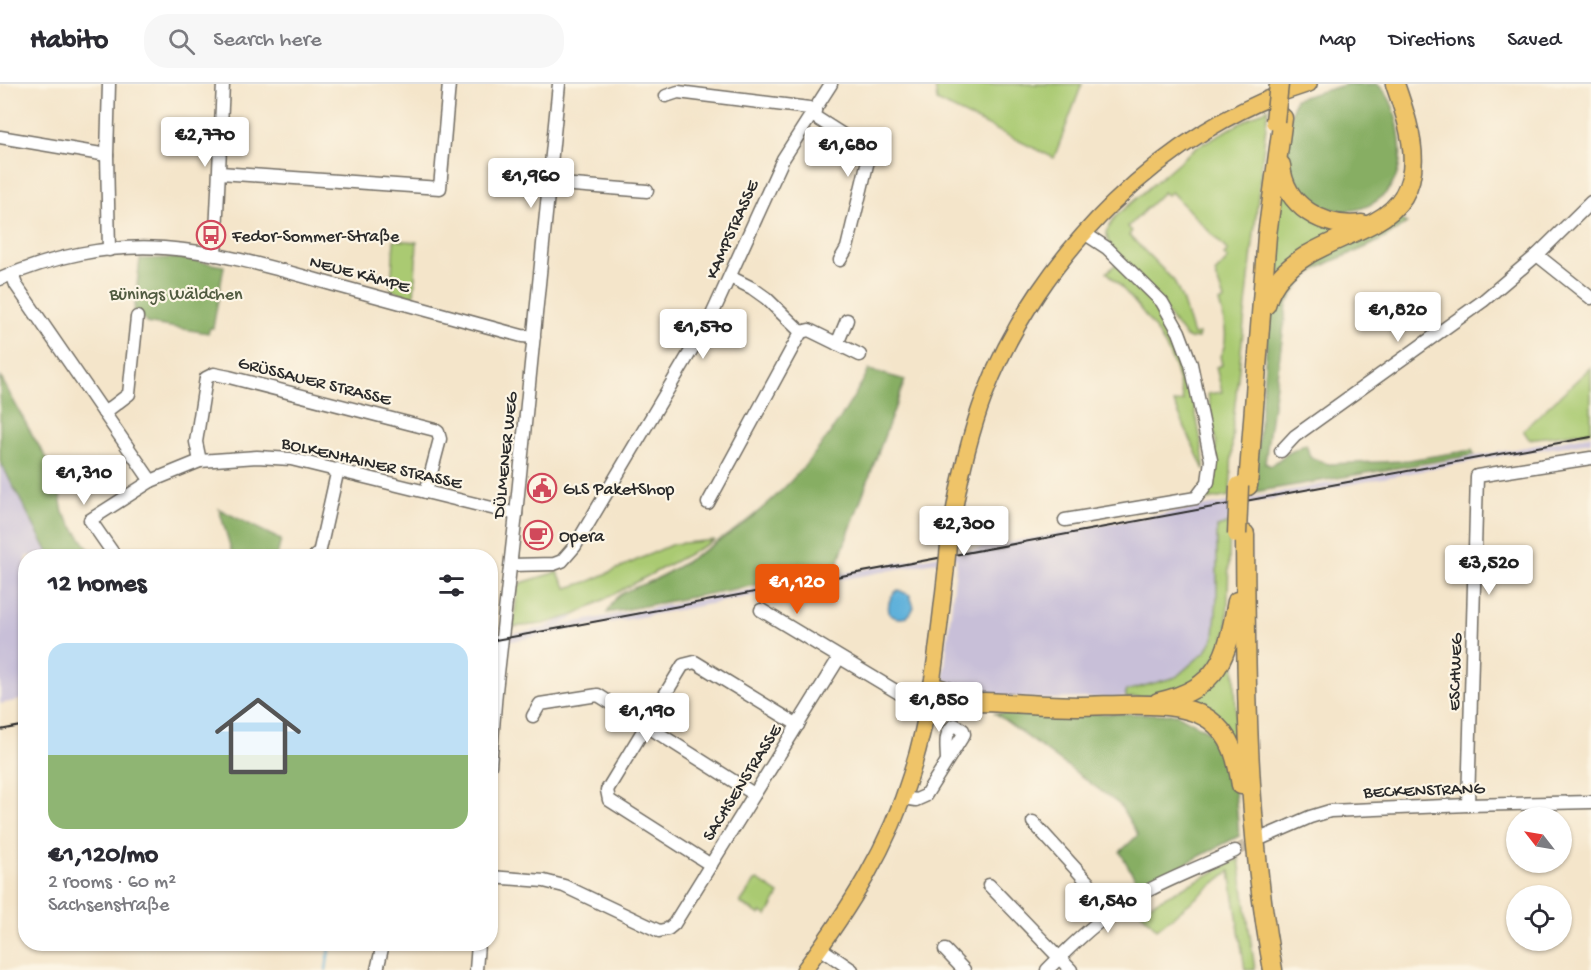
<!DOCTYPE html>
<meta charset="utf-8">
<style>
body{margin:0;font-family:"Gochi Hand",sans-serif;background:#f7f7f7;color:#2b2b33;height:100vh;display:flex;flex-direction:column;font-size:22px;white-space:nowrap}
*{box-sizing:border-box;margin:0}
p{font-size:20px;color:#7c7c81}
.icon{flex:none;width:33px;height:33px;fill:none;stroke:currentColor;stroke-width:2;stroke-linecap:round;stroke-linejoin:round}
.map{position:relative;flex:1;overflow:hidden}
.side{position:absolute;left:18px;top:465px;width:480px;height:402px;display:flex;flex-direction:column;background:#fff;border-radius:24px;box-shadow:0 2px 4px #0004}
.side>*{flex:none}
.needle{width:39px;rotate:301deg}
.fabs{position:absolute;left:1506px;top:723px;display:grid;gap:12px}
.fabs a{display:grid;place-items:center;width:66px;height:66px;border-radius:50%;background:#fff;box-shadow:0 2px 4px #0004;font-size:30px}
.price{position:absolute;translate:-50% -51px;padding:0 14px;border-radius:6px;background:#fff;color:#222;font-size:20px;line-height:39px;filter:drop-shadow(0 2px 3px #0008)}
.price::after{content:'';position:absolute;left:50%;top:36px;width:18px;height:14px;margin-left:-9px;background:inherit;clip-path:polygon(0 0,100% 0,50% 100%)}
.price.active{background:#ea580c;color:#fff}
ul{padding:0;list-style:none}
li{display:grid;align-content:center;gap:12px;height:318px;padding:0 30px}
li span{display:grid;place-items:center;height:186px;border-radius:18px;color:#555}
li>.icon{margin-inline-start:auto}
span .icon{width:108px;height:108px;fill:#fffc;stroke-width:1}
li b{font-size:26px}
h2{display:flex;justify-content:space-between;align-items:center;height:72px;padding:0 30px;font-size:26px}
header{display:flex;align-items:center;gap:36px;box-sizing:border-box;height:84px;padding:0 30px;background:#fff;border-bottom:2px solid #e1e1e2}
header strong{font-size:28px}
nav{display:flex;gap:33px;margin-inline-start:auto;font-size:21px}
.search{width:420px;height:54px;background:#f7f7f7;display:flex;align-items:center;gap:15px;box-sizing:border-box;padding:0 21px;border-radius:24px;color:#7c7c81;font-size:22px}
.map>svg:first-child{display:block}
</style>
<header>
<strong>Habito</strong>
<div class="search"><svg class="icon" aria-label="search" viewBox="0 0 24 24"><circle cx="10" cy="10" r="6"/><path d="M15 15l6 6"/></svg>Search here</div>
<nav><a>Map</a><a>Directions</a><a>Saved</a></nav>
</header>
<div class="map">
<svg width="1591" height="886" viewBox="0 0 1591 886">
<rect width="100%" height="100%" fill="#fcf5e5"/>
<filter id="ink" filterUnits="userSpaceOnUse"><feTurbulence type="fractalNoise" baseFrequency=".0167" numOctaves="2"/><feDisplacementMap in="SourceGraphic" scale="12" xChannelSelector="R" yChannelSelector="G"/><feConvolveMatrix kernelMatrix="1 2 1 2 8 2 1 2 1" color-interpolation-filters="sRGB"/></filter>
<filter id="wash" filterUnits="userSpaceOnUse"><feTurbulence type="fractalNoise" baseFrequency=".008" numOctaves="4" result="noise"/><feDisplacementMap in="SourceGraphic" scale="24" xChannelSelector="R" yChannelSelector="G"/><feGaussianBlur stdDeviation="1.35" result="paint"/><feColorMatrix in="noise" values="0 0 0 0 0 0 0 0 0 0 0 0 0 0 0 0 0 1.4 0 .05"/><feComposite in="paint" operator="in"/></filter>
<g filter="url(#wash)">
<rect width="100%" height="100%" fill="#f4e5ca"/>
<g fill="#c8bfd8">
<path d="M 1591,351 L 1591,358 L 1505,371 L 1230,423 L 1230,439 L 1217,514 L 1214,553 L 1206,567 L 1176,593 L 1143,603 L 1126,613 L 1044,615 L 974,610 L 946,596 L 944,591 L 957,474 L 491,561 L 491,554 L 544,544 L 564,534 L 576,533 L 560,541 Z"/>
<path d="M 0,377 L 50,472 L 26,472 L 25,615 L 0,620 Z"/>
</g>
<g fill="#aaca72" stroke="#6a7a4e" stroke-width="1.5">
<path d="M 935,0 L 1082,0 L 1054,74 L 937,17 Z"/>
<path d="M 1268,24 L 1233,338 L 1230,412 L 1201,417 L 1216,392 L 1216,359 L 1208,310 L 1222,308 L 1216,283 L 1222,281 L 1220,272 C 1230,256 1224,235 1219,218 L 1224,216 L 1215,189 L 1228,175 L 1224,171 L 1228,167 L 1171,108 L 1167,111 L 1163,108 L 1128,143 L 1132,147 L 1129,151 L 1174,197 L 1182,215 L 1193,251 L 1199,250 L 1198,254 L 1190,255 L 1186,253 L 1109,159 L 1106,148 L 1115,133 L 1196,63 Z"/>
<path d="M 1278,103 L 1348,145 L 1270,197 Z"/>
<path d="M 394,156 L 417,158 L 414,213 L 391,206 Z"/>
<path d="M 1116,180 C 1171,230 1184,263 1197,336 C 1200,352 1204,369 1204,386 L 1174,319 L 1183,317 C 1180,305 1178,292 1174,281 C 1159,244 1134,216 1107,188 Z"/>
<path d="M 1591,283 L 1591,347 L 1529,355 L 1523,346 Z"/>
<path d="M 1230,439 L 1227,546 L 1218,572 L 1189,602 L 1150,612 L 1126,614 L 1126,607 L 1176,593 L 1206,567 L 1214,553 L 1217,514 L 1217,443 Z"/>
<path d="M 715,456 L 575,531 L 543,540 L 513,543 L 518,504 L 521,499 L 557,488 L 567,504 L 590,497 L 673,460 Z"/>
<path d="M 1234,565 L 1237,659 L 1179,617 Z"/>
<path d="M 1239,775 L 1255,886 L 1245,886 L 1230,787 L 1157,845 L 1139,826 Z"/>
<path d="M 758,796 L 779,810 L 767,832 L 761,828 L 760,831 L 740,819 L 755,797 Z"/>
</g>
<g fill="#87ae64" stroke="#596c48" stroke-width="1.5">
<path d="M 1348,0 L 1377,0 C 1392,12 1396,30 1399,48 C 1401,64 1402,78 1396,93 C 1381,129 1332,139 1306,110 C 1300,103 1293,96 1290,87 C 1283,66 1289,36 1295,15 Z"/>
<path d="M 1397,132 L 1407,139 C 1396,146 1386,154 1375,159 C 1333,180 1313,175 1287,220 L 1265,379 L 1271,382 L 1285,371 L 1306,360 L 1310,373 L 1328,380 L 1402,377 L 1472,366 L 1474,371 L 1254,408 L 1268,246 L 1275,215 L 1286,196 L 1311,175 L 1362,155 L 1386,141 Z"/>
<path d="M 179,174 L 224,182 L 213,244 L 210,244 L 208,249 L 146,239 L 146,237 L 134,228 L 140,175 Z"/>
<path d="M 869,286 L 905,296 L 835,486 L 607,529 C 610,524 613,517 617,513 C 626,505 643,501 654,496 C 675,485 697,471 717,458 C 785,415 831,356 869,286 Z"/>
<path d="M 0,292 L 34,354 L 56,389 L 63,429 L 94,472 L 50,472 L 0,377 Z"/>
<path d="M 219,425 L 281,456 L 277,472 L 233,472 Z"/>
<path d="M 995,629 L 1177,630 L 1215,651 L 1233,684 L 1239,752 L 1140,803 L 1120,768 L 1138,751 L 1120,721 Z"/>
</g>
<path fill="#5fb1da" stroke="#456e82" stroke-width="1.5" d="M 898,506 L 910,511 L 914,523 C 909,536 900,536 890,531 C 886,522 890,511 898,506 Z"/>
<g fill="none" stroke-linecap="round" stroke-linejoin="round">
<path stroke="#5fb1da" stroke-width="2" d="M 326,886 L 330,860"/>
</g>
</g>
<g filter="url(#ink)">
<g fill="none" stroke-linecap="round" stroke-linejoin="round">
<path stroke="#ccc0aa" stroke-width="12" stroke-dasharray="12 6" stroke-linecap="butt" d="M 1235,767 L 1261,755"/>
<g stroke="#716c63" stroke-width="15">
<g id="minor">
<path d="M 109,0 L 107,71 L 109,166"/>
<path d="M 666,12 L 678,8 L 809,24 L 815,27"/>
<path d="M 812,31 L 870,68 L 847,164 L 840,176"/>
<path d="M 0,53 L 107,71"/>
<path d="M 220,89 L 440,104 L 449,0"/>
<path d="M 549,99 L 647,107"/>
<path d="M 215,171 L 223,0"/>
<path d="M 1537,171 L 1591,214"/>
<path d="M 12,190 L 16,201 L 151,397 L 200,377 L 257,373 L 291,375 L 516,430"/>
<path d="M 0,195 C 50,173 109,160 164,164 C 224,168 284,187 342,203 C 402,219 462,236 522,252 L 534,253"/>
<path d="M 801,248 L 809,246 L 860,271"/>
<path d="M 837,260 L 847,236"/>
<path d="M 104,329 L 129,310 L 137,233"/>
<path d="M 1281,367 L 1295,352 L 1483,217 L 1537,171 L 1591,118"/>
<path d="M 200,377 L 196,358 L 206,294 L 214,290 L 229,293 L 435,346 L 438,348 L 440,355 L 426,408"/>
<path d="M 708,419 L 801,248 L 766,214 L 752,204 L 730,193"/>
<path d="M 1065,436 L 1196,414 L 1208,398 L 1211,376 L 1191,280 L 1179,248 L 1162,218 L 1107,164 L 1084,149"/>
<path d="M 115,472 L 90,436 L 151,397"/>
<path d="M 315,472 L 319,470 L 338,385"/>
<path d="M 511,481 L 554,480 L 562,477 L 575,462 L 711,233 L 783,75 L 831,0"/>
<path d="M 761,526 L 909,615"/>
<path d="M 533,632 L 540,620 L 598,611 L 754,710"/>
<path d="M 490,682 L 496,607 L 516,430 L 559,0"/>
<path d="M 903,714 L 916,716 L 925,712 L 964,650 L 963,646 L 955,641 C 943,648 947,664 947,676"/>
<path d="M 1468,721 L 1477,392 L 1591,374"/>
<path d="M 1033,738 L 1114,827"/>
<path d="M 1264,753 L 1310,733 L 1330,727 L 1468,721 L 1591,718"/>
<path d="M 711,781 L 609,716 L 607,706 L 683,581 L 695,578 L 798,641"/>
<path d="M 490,793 L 544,797 L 564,802 L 659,847 L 668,845 L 674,840 L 839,574"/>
<path d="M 989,801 L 1071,886"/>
<path d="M 820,864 L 852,886"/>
<path d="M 945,866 L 964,886"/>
<path d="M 377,886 L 383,860"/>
<path d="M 476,886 L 478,860"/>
<path d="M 1047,886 C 1068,865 1088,845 1112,828 C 1147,803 1196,785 1235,767"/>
</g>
</g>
<g stroke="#716c63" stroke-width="18">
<g id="major">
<path d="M 949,456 C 957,406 967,357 985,310 C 1038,172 1165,43 1309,0"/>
<path d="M 804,886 C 849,825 889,763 911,690 C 932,624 938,555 946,487"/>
</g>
</g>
<g stroke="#716c63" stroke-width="21">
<g id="highway">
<path d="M 1281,81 C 1284,122 1324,145 1362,140"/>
<path d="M 1266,221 C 1272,197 1288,183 1309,170 C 1330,158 1353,150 1375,138 C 1432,107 1412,49 1395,0"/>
<path d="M 1248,402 L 1267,151 L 1283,34"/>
<path d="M 1245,450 C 1246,595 1246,742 1273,886"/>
<path d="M 932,602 L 974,616"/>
<path d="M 1158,618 C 1220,604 1227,573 1237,517"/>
<path d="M 929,621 C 947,622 965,618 984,618 C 1016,619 1048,622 1080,622 C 1117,622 1179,614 1210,636 C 1232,652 1237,676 1241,701"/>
</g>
</g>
<use href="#minor" stroke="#fff" stroke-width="12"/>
<use href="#major" stroke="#efc469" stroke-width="15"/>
<use href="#highway" stroke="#efc469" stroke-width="18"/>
<g stroke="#2b2b2b" stroke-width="2">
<path d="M 490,557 L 1591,353"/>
<path d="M 0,646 L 26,641"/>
</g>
<g stroke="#716c63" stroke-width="18" stroke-linecap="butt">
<path id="major-bridge" d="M 946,487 L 949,456"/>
</g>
<g stroke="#716c63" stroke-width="21" stroke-linecap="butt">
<g id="highway-bridge">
<path d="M 1275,37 L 1279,0"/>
<path d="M 1237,450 L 1239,402"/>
</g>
</g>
<use href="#major-bridge" stroke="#efc469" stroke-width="15"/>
<use href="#highway-bridge" stroke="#efc469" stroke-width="18"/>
</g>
</g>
<defs>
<g id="bus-ring" transform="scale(1.5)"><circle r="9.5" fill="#fcf5e5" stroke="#d1495b" stroke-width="1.5"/><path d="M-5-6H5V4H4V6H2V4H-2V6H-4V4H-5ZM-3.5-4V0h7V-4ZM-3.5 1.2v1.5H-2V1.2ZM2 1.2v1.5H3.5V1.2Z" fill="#d1495b"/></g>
<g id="civic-ring" transform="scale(1.5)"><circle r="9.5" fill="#fcf5e5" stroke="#d1495b" stroke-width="1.5"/><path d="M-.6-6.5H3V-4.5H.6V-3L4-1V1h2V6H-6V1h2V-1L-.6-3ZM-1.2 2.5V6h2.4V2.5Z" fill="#d1495b"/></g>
<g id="cafe-ring" transform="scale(1.5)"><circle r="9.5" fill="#fcf5e5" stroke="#d1495b" stroke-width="1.5"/><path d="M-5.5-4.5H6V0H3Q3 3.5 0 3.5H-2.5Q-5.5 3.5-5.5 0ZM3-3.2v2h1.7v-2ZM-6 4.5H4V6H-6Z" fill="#d1495b"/></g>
</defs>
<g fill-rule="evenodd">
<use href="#bus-ring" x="211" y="151"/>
<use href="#civic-ring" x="542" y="404"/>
<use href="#cafe-ring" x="538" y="451"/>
</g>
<g text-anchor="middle" stroke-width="4.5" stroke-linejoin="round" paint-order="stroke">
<g font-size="18" fill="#2b2b2b" stroke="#fcf5e5">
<text transform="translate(731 145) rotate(-66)" y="6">KAMPSTRASSE</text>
<text transform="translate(360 189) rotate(15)" y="6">NEUE KÄMPE</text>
<text transform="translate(315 296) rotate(14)" y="6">GRÜSSAUER STRASSE</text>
<text transform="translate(504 371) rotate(-84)" y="6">DÜLMENER WEG</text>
<text transform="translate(372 378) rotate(13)" y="6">BOLKENHAINER STRASSE</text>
<text transform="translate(1454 588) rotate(-88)" y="6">ESCHWEG</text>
<text transform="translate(741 698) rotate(-58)" y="6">SACHSENSTRASSE</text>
<text transform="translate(1424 705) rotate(-2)" y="6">BECKENSTRANG</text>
</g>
<g font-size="18" fill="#2b2b2b" stroke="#fcf5e5" text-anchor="start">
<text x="232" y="157">Fedor-Sommer-Straße</text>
<text x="563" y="410">GLS PaketShop</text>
<text x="559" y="457">Opera</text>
</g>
<g font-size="18" fill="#515b40" stroke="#fcf5e5">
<text x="176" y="215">Bünings Wäldchen</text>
</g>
</g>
</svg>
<div class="fabs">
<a><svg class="needle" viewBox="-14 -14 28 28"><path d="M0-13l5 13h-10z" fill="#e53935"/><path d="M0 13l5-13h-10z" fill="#7c7c81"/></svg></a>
<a><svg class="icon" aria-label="locate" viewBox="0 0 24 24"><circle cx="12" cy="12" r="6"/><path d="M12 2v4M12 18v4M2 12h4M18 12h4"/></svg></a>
</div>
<b class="price" style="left:205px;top:84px">€2,770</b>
<b class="price" style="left:848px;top:94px">€1,680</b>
<b class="price" style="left:531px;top:125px">€1,960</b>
<b class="price" style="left:1398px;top:259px">€1,820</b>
<b class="price" style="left:703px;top:276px">€1,570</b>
<b class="price" style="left:84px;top:422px">€1,310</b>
<b class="price" style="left:964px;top:473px">€2,300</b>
<b class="price" style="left:1489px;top:512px">€3,520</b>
<b class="price active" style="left:797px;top:531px">€1,120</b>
<b class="price" style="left:939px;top:649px">€1,850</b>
<b class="price" style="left:647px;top:660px">€1,190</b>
<b class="price" style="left:1108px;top:850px">€1,540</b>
<section class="side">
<h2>12 homes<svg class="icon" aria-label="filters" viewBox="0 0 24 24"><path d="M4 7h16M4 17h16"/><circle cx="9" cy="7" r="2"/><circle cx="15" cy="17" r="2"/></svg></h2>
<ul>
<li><span style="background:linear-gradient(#bfe0f5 60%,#8fb573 0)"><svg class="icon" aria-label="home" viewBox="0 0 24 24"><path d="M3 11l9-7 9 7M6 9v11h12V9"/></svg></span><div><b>€1,120/mo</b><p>2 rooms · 60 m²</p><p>Sachsenstraße</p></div></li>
</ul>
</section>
</div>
